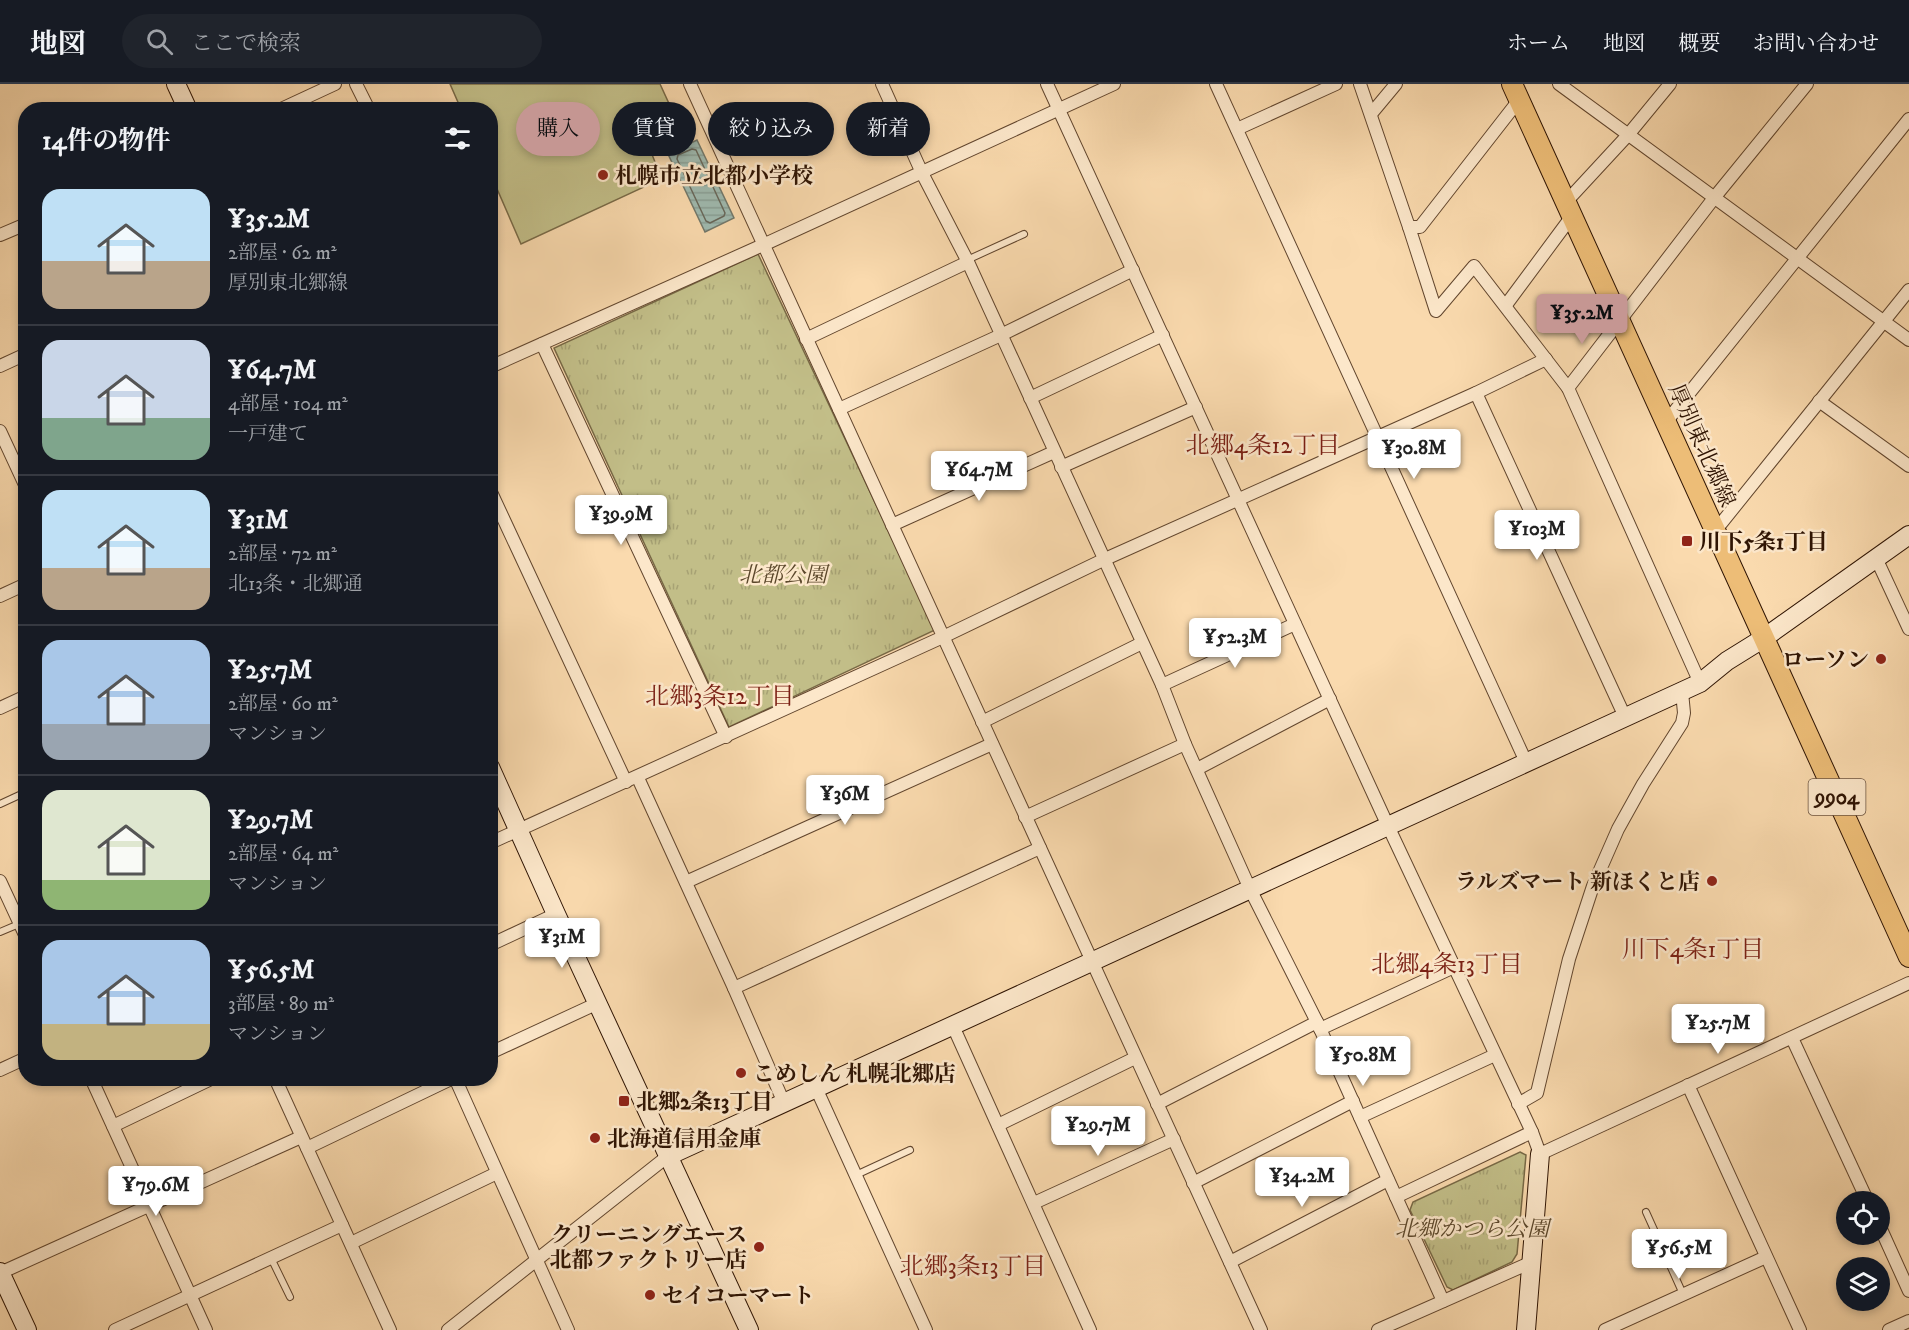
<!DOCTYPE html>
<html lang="ja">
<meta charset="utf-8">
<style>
body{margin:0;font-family:"IM FELL DW Pica","Noto Serif JP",serif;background:#20242c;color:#f1f3f6;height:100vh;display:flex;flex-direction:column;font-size:22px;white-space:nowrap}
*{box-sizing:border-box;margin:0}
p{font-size:20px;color:#9ea1a6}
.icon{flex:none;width:33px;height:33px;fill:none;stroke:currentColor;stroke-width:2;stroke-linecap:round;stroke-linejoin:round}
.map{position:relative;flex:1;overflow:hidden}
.drawer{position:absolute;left:18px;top:18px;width:480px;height:984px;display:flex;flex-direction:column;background:#171b24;border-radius:24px;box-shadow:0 3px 9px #0003}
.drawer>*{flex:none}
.top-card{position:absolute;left:516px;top:18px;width:570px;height:54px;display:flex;gap:12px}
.fabs{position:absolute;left:1836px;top:1107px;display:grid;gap:12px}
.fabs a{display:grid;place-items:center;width:54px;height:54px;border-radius:50%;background:#171b24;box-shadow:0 3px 9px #0003;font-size:30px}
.price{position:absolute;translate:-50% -51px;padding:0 14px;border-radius:6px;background:#fff;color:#222;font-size:20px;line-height:39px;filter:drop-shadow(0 2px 3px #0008)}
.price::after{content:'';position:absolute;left:50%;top:36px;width:18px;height:14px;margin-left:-9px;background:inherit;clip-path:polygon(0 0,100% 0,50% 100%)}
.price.current{background:#c59692;color:#111}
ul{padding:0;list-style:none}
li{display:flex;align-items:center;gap:18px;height:150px;padding:0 24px}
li+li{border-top:2px solid #363941}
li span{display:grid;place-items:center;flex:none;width:168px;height:120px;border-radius:18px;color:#555}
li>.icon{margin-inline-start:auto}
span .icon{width:72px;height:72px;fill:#fffc;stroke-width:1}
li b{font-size:26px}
h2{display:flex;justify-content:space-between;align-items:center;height:72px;padding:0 24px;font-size:26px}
.chip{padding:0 21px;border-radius:27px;background:#171b24;box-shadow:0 3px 9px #0003;font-size:21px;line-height:54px}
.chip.current{background:#c59692;color:#111}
header{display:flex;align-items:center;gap:36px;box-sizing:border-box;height:84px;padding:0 30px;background:#171b24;border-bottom:2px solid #363941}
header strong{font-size:28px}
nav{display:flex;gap:33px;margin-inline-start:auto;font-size:21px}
.search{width:420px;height:54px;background:#20242c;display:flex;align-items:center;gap:15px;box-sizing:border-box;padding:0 21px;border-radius:33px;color:#9ea1a6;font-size:22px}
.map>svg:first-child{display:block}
</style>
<header>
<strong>地図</strong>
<div class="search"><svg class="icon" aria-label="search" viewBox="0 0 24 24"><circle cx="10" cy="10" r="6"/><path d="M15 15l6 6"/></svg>ここで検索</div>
<nav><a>ホーム</a><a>地図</a><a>概要</a><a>お問い合わせ</a></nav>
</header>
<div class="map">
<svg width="1909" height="1246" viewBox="0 0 1909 1246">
<defs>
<pattern id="park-tufts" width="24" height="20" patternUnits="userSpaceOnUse" patternTransform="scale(1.5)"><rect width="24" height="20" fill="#c2be88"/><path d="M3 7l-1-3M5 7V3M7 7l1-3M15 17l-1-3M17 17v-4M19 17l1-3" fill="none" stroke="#a7a274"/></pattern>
<pattern id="water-rules" width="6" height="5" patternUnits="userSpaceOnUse" patternTransform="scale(1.5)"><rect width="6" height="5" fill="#9fbab0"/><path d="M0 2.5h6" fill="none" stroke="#899f96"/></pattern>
</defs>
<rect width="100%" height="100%" fill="#fadaae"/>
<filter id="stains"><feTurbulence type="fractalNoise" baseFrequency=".00333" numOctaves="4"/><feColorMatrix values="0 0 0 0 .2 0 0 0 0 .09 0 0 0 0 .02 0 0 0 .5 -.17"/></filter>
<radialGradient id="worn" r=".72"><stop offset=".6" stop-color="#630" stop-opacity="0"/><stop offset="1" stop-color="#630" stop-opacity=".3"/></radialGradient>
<g fill="url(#park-tufts)" stroke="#786946" stroke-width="1.5">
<path d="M 758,170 L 935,546 L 729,643 L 554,264 Z"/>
<path d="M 1520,1068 L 1526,1071 L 1517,1170 L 1512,1178 L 1453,1206 L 1447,1203 L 1410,1126 L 1413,1118 Z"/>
</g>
<path fill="#c2be88" stroke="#786946" stroke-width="1.5" d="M 450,0 L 660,0 L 682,48 L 649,63 L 659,88 L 644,103 L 521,160 L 491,91 L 490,26 L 461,25 Z"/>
<path fill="url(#water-rules)" stroke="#72786b" stroke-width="1.5" d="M 697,56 L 734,134 L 705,148 L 668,70 Z"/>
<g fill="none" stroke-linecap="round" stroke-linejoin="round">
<path stroke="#67675a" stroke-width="1.5" d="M 692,65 L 696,66 L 725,129 L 724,132 L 710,139 L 706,137 L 677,75 L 678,71 Z"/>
<g stroke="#62462e" stroke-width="8">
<g id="lane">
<path d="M 967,176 L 1024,150"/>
<path d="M 0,720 L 26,708"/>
<path d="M 0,848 L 19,840"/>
<path d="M 856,1091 L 910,1066"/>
<path d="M 1646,1128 L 1683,1210"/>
<path d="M 271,1174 L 290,1213"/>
</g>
</g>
<g stroke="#62462e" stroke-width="14">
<g id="street">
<path d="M 356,0 L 369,26"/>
<path d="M 690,0 L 1261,1246"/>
<path d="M 882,0 L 922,89 L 968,178 L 1162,601 L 1185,660 L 1250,805 L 1317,938 L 1443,1217"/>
<path d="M 1047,0 L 1388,742 L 1532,1048 L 1540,1070 L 1909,899"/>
<path d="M 1216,0 L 1526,678"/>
<path d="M 1360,0 L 1409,143 L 1436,227 L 1474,182 L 1568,304 L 1700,599"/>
<path d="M 1559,0 L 1909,256"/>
<path d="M 279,26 L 335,0"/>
<path d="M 1371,30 L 1396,0"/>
<path d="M 1237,45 L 1336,0"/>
<path d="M 1566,118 L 1628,51 L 1670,0"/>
<path d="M 1409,143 L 1420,143 L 1519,16"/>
<path d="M 0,151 L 26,140"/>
<path d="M 1506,221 L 1572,132"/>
<path d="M 806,255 L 968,178"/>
<path d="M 542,260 L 726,653"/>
<path d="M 0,282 L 26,270"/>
<path d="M 490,283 L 763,161 L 1114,0"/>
<path d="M 1568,304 L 1714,114 L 1807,0"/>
<path d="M 1476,309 L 1625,633"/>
<path d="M 1030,314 L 1163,251"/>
<path d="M 1819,317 L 1909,382"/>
<path d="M 839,325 L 1001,251 L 1133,186"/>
<path d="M 1666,338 L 1909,35"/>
<path d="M 0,347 L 26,403"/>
<path d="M 1061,383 L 1196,323"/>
<path d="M 490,406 L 626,698"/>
<path d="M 892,441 L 1054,368"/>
<path d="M 1715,447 L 1909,206"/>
<path d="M 1876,474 L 1909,545"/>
<path d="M 0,512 L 26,500"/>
<path d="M 1162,601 L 1295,540"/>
<path d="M 0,624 L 26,612"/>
<path d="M 982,638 L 1142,559"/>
<path d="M 1197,685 L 1330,615"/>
<path d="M 638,694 L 734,904 L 784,1019"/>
<path d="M 1025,733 L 1185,660"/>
<path d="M 490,759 L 943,553 L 1103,476 L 1476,309 L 1546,275"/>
<path d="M 0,797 L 26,853"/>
<path d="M 686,798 L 992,660"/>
<path d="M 490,861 L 556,830"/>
<path d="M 734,904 L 1040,764"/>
<path d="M 953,942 L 1090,1246"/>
<path d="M 1320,945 L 1454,883"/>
<path d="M 1792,954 L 1868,1118"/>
<path d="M 490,969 L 598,919"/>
<path d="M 0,986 L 26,974"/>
<path d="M 91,994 L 206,1246"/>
<path d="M 275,994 L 390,1246"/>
<path d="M 455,994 L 568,1246"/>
<path d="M 1688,1001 L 1800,1246"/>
<path d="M 816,1004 L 926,1246"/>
<path d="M 1157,1020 L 1317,938"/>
<path d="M 1518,1020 L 1537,1009 L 1569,875 L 1593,802 L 1618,745 L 1643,700 L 1682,639 L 1684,629 L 1682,608"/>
<path d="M 1360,1033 L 1495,971"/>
<path d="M 998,1041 L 1135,974"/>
<path d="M 113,1042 L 213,994"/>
<path d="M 307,1064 L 453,994"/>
<path d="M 1193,1099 L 1353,1017"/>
<path d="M 1396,1113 L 1532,1048"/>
<path d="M 1034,1119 L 1174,1055"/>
<path d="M 1880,1143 L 1909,1207"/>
<path d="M 351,1159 L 497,1089"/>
<path d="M 1230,1178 L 1388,1096"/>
<path d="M 0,1189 L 301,1053"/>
<path d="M 115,1246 L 342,1141"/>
<path d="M 448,1246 L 668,1072"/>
<path d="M 1378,1246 L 1532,1178"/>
<path d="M 1605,1246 L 1766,1173"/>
<path d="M 1889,1246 L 1909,1237"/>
</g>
</g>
<g stroke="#2f1403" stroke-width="20">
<g id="secondary">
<path d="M 176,0 L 188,26"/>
<path d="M 490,683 L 556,830 L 749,1246"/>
<path d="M 668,1072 L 1700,599 L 1727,577 L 1764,554 L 1909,451"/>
<path d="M 0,1188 L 27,1246"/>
<path d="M 1526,1246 L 1540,1070"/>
</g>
</g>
<g stroke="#2f1403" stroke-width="22">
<path id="primary" d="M 1512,0 L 1909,873"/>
</g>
<use href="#lane" stroke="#fce7ca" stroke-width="6"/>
<use href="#street" stroke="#fce7ca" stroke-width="12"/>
<use href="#secondary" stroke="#fce7ca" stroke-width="18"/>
<use href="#primary" stroke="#edbd77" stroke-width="20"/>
</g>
<g fill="#8f2418" stroke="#fce7ca" stroke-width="2">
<circle cx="603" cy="91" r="6"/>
<rect x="1681" y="451" width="12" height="12" rx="3"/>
<circle cx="1881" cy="575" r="6"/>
<circle cx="1712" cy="797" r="6"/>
<circle cx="741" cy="989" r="6"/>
<rect x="618" y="1011" width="12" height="12" rx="3"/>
<circle cx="595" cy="1054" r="6"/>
<circle cx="759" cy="1163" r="6"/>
<circle cx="650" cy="1211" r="6"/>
</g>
<g text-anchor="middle" stroke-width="5" stroke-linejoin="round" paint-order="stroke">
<rect fill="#fce7ca" stroke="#6c533f" stroke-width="1.5" x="1808.5" y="695" width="57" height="36" rx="4.5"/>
<g font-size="21" font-weight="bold" fill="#2f1403">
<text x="1837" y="720">9904</text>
</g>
<g font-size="22" font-weight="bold" fill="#2f1403" stroke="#fce7ca" text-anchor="start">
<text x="615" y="99">札幌市立北都小学校</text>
<text x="1699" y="465">川下5条1丁目</text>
<text x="1869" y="583" text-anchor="end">ローソン</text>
<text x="1700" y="805" text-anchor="end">ラルズマート 新ほくと店</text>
<text x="753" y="997">こめしん 札幌北郷店</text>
<text x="636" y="1025">北郷2条13丁目</text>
<text x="607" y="1062">北海道信用金庫</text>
<text x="747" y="1158" text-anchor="end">クリーニングエース<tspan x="747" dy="25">北都ファクトリー店</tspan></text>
<text x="662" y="1219">セイコーマート</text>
</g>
<g font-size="22" fill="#2f1403" stroke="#fce7ca">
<text transform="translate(1703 361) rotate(66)" y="8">厚別東北郷線</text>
</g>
<g font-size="22" font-style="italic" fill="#5b472b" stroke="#fce7ca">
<text x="783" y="498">北都公園</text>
<text x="1472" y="1152">北郷かつら公園</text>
</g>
<g font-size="24" fill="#7a1f14" stroke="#fce7ca">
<text x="1263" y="369">北郷4条12丁目</text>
<text x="720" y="620">北郷3条12丁目</text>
<text x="1693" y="873">川下4条1丁目</text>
<text x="1447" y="888">北郷4条13丁目</text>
<text x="973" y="1190">北郷3条13丁目</text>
</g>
</g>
<rect width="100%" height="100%" filter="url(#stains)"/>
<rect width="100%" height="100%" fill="url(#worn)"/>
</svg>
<div class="fabs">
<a><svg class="icon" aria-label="locate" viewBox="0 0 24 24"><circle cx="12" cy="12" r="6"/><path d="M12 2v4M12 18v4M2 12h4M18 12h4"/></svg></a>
<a><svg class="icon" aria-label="layers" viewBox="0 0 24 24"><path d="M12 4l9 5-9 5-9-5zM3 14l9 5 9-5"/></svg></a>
</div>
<b class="price current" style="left:1582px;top:261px">¥35.2M</b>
<b class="price" style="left:1414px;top:396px">¥30.8M</b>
<b class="price" style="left:979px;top:418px">¥64.7M</b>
<b class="price" style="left:621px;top:462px">¥39.9M</b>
<b class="price" style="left:1537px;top:477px">¥103M</b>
<b class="price" style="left:1235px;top:585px">¥52.3M</b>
<b class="price" style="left:845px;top:742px">¥36M</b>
<b class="price" style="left:562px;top:885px">¥31M</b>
<b class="price" style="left:1718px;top:971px">¥25.7M</b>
<b class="price" style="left:1363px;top:1003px">¥50.8M</b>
<b class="price" style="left:1098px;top:1073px">¥29.7M</b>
<b class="price" style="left:1302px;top:1124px">¥34.2M</b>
<b class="price" style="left:156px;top:1133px">¥79.6M</b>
<b class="price" style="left:1679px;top:1196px">¥56.5M</b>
<div class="top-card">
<a class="chip current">購入</a>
<a class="chip">賃貸</a>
<a class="chip">絞り込み</a>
<a class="chip">新着</a>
</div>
<section class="drawer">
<h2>14件の物件<svg class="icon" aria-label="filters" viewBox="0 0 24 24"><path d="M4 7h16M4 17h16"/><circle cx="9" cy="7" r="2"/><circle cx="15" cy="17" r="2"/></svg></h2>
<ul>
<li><span style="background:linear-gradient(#bfe0f5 60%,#b9a48a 0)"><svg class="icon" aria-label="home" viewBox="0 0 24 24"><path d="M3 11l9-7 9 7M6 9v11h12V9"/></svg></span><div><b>¥35.2M</b><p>2部屋 · 62 m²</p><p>厚別東北郷線</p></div></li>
<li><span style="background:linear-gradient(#c9d6e8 65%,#7fa58c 0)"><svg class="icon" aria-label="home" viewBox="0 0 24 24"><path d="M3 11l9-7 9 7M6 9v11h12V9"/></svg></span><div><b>¥64.7M</b><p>4部屋 · 104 m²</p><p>一戸建て</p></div></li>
<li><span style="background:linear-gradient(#bfe0f5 65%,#b9a48a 0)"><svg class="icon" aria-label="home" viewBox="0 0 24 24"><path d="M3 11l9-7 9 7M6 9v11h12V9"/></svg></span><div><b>¥31M</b><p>2部屋 · 72 m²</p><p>北13条・北郷通</p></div></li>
<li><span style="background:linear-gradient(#a9c7e8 70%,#9aa5b1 0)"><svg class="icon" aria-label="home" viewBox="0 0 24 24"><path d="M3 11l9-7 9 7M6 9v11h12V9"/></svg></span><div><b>¥25.7M</b><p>2部屋 · 60 m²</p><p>マンション</p></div></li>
<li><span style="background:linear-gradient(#dfe7d0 75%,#8fb573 0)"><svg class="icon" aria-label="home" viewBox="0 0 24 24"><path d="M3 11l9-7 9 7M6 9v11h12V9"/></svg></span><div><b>¥29.7M</b><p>2部屋 · 64 m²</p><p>マンション</p></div></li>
<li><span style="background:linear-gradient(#a9c7e8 70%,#c2b280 0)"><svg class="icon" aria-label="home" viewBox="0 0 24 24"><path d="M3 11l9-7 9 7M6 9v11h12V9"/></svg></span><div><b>¥56.5M</b><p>3部屋 · 89 m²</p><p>マンション</p></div></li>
</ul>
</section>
</div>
